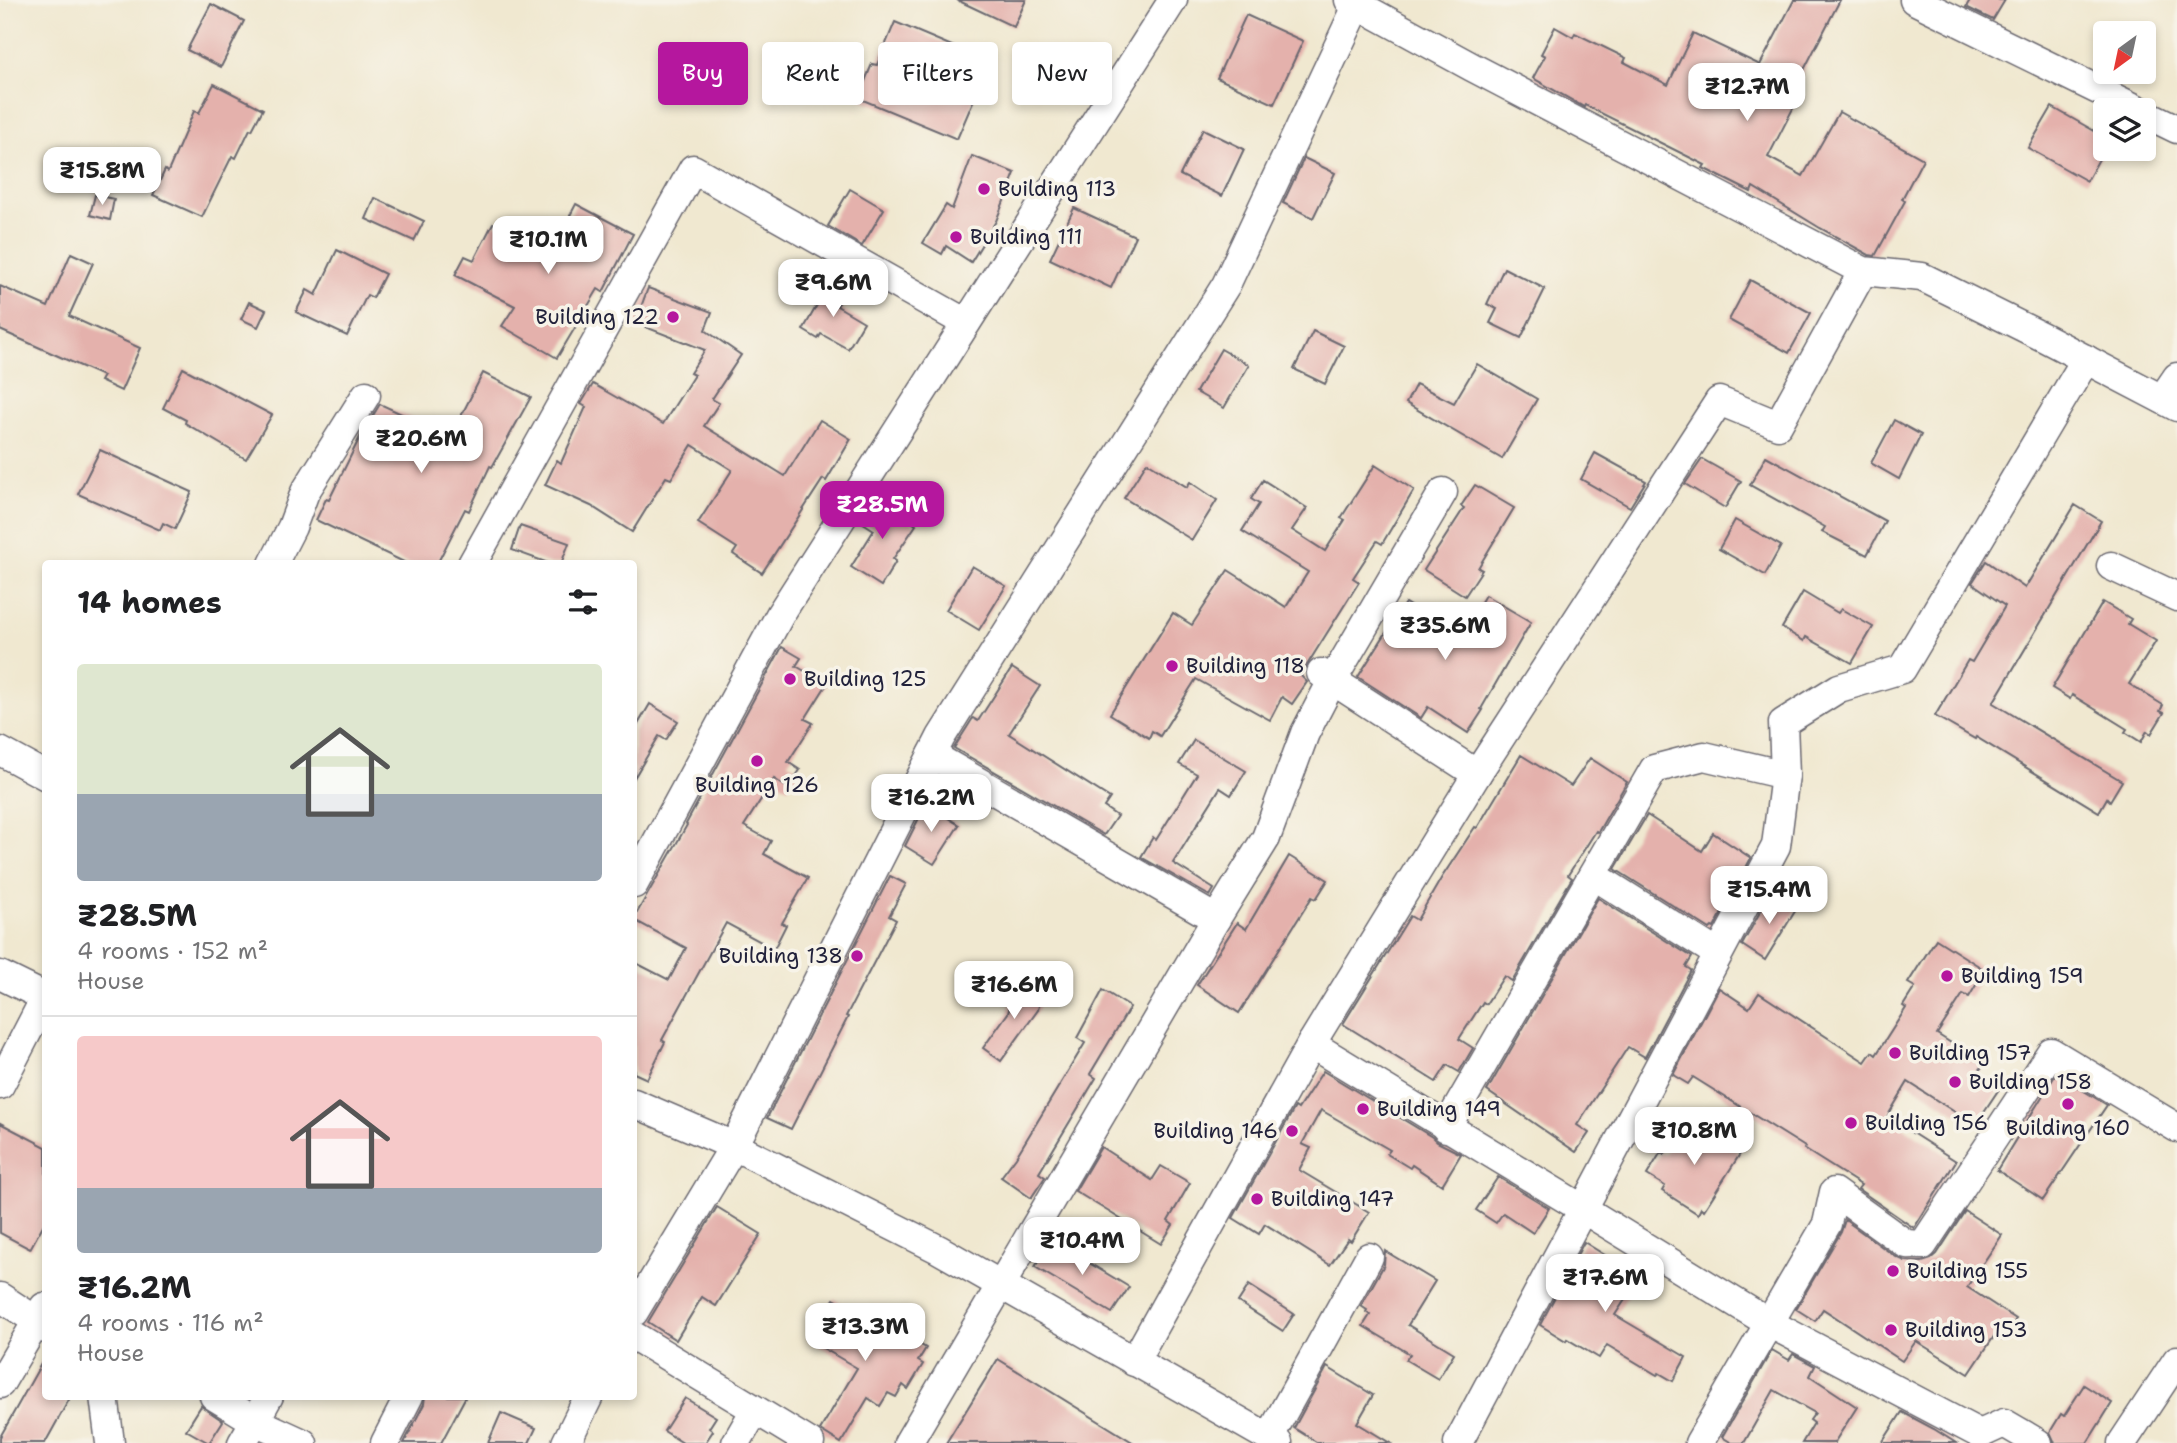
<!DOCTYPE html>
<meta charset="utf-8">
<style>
body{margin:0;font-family:"Shantell Sans",sans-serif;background:#f6f6f6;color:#202124;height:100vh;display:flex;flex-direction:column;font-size:26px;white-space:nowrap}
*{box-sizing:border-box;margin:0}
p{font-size:23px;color:#757577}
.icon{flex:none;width:38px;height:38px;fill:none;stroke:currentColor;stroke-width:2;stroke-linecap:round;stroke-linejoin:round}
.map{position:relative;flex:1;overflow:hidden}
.details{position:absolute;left:42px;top:560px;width:595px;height:840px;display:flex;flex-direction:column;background:#fff;border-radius:7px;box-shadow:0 4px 10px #0003}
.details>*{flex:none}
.top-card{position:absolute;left:658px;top:42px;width:665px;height:63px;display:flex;gap:14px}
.needle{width:46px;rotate:213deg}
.fabs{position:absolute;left:2093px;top:21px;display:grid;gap:14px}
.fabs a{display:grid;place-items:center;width:63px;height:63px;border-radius:7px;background:#fff;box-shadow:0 4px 10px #0003;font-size:35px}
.price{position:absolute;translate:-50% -60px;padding:0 16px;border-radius:14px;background:#fff;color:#222;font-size:23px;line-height:46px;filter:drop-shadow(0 2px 4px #0008)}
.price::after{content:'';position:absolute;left:50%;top:42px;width:21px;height:16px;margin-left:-10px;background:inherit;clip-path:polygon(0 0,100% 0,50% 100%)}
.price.current{background:#b5179e;color:#fff}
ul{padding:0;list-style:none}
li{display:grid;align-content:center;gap:14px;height:371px;padding:0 35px}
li+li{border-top:2px solid #e0e0e0}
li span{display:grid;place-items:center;height:217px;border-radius:7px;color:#555}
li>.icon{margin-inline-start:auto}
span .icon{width:126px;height:126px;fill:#fffc;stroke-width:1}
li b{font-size:30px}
h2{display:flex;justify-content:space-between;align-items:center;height:84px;padding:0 35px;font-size:30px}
.pill{padding:0 24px;border-radius:7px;background:#fff;box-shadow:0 4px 10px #0003;font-size:24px;line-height:63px}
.pill.current{background:#b5179e;color:#fff}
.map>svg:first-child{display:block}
</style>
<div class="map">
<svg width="2177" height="1443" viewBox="0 0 2177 1443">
<rect width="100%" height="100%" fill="#f7f3e8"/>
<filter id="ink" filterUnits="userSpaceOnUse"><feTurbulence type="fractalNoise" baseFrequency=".0143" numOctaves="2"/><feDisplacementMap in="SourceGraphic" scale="14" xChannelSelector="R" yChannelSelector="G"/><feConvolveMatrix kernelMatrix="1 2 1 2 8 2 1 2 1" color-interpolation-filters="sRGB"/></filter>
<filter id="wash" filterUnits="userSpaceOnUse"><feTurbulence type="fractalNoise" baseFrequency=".00686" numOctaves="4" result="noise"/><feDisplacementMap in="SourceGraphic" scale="28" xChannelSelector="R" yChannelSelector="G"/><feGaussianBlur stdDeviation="1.57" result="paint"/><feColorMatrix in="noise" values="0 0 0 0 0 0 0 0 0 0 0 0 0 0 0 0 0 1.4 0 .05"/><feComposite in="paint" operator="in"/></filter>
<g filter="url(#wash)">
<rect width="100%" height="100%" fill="#f0e8d0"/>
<g id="blocks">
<g fill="#e4b1ac">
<path d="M 957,0 L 1026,0 L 1014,27 Z"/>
<path d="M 1794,0 L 1840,0 L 1794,89 L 1801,93 L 1768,157 L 1803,176 L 1839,112 L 1923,159 L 1902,199 L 1905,201 L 1875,256 L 1869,255 L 1820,228 L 1753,187 L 1751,192 L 1703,168 L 1705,165 L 1585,105 L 1584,107 L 1533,78 L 1545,56 L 1541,54 L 1555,27 L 1573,37 L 1575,33 L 1626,58 L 1624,62 L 1668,85 L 1693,33 L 1760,65 Z"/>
<path d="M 1970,0 L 2005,0 L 1993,20 L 1966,7 Z"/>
<path d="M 211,4 L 244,21 L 221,67 L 187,50 Z"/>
<path d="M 1246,15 L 1303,41 L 1274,104 L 1217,78 Z"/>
<path d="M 895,22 L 990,62 L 957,139 L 858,98 L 872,64 L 877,65 Z"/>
<path d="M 214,84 L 263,109 L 252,130 L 250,129 L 236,158 L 232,156 L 202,217 L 153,195 L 165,170 L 168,172 L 194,111 L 199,113 Z"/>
<path d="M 2052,107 L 2105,137 L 2105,148 L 2087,181 L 2028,148 Z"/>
<path d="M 1203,129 L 1244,149 L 1222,196 L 1180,175 Z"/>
<path d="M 972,156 L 1015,173 L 996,221 L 971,262 L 946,246 L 942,254 L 923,243 L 946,205 L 952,209 Z"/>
<path d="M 1304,158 L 1335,173 L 1313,218 L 1283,203 Z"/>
<path d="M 850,189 L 884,209 L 862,246 L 828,226 Z"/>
<path d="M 95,195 L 114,199 L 110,220 L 90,215 Z"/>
<path d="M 375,198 L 424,221 L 414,241 L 366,219 Z"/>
<path d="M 576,204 L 633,234 L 603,292 L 598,289 L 557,358 L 502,326 L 515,306 L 455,275 L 465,256 L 474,260 L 493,223 L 551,252 Z"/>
<path d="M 1074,208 L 1135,236 L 1111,288 L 1050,259 Z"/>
<path d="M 337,250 L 385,274 L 373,298 L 367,295 L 347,336 L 296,312 L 307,290 L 316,295 Z"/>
<path d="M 71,253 L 93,263 L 69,316 L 140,348 L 121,391 L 100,381 L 103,376 L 0,330 L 0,286 L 48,307 Z"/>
<path d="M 1504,268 L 1545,289 L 1521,338 L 1490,323 L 1497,309 L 1487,304 Z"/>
<path d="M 1750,280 L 1811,313 L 1789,353 L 1729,320 Z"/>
<path d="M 830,282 L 846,291 L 837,306 L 864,322 L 848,349 L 821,334 L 818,339 L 803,330 Z"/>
<path d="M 648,288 L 712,312 L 705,330 L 741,355 L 712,399 L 719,403 L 704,426 L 785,476 L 820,420 L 851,439 L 826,481 L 823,479 L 762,573 L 733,554 L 737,548 L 698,523 L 732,470 L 692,445 L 671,479 L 666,477 L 632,532 L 591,506 L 545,485 L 557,460 L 561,463 L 586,407 L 581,404 L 593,384 L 663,424 L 694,375 L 690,373 L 705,350 L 635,323 Z"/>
<path d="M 249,302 L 266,310 L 258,327 L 241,319 Z"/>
<path d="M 1313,331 L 1344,346 L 1325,384 L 1294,369 Z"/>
<path d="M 1221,349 L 1249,365 L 1224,408 L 1196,392 Z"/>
<path d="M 1477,364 L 1537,399 L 1502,459 L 1406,403 L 1416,384 L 1454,403 Z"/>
<path d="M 183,368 L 272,415 L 246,459 L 185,423 L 186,420 L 163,408 Z"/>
<path d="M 483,373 L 531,397 L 492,467 L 490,466 L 469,511 L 465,509 L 437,564 L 408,564 L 316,520 L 326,499 L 329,500 L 361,435 L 380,404 L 443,433 L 451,418 L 458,422 Z"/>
<path d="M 1894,420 L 1921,435 L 1899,479 L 1871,463 Z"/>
<path d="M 100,450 L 192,492 L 175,529 L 163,523 L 160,530 L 78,494 Z"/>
<path d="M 1595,453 L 1646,481 L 1630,507 L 1581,479 Z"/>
<path d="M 1766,456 L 1885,521 L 1867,555 L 1822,532 L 1825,527 L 1750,485 Z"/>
<path d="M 1702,459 L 1741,481 L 1725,508 L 1685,484 Z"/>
<path d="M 1147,462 L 1187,487 L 1190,482 L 1217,500 L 1192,540 L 1124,498 Z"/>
<path d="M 1375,465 L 1414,490 L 1382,544 L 1377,541 L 1353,578 L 1359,582 L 1307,665 L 1301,676 L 1307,682 L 1292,704 L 1282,697 L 1270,720 L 1196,679 L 1160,736 L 1152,731 L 1149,738 L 1110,714 L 1173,613 L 1192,625 L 1228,570 L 1286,607 L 1308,572 L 1242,531 L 1259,504 L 1251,499 L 1263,480 L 1307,508 L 1292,530 L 1325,551 L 1345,520 L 1341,518 Z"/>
<path d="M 1475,485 L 1514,508 L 1478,568 L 1482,570 L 1465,596 L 1424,570 L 1464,508 L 1461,506 Z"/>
<path d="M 875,497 L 916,525 L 893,559 L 896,561 L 881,586 L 851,567 L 874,530 L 860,521 Z"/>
<path d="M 2075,505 L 2101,521 L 1993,703 L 2122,781 L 2110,801 L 2107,798 L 2099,812 L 1976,737 L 1975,739 L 1935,716 L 1968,660 L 1972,662 L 2005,606 L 1972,583 L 1986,561 L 2025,588 Z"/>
<path d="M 1735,520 L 1781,546 L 1765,575 L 1719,549 Z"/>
<path d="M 520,526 L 569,543 L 561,564 L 551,564 L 512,550 Z"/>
<path d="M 972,566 L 1006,586 L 979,630 L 946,610 Z"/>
<path d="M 1803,592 L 1838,613 L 1841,609 L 1873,627 L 1852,663 L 1806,637 L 1804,641 L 1782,628 Z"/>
<path d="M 1485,595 L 1531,622 L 1481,709 L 1483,710 L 1468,733 L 1428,707 L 1421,718 L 1358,677 L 1405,603 L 1460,638 Z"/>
<path d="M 2103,602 L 2131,619 L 2128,624 L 2156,641 L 2129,684 L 2163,705 L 2160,711 L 2164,713 L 2151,734 L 2147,731 L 2141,742 L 2125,732 L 2127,729 L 2072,695 L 2070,699 L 2052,688 Z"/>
<path d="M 782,647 L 801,658 L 796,666 L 827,684 L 805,719 L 813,723 L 788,762 L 800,770 L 788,788 L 774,779 L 744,826 L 771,841 L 764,854 L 808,878 L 782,923 L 786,925 L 774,949 L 726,923 L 662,1040 L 665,1042 L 647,1079 L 634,1073 L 634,962 L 669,980 L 686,948 L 634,920 L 634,918 L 687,825 L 686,824 Z"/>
<path d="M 1012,668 L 1040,686 L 1009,734 L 1110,798 L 1104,807 L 1117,816 L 1104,835 L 954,748 L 973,718 L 978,721 Z"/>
<path d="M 650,704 L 678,721 L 666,740 L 659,736 L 634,778 L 634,731 Z"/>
<path d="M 1194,740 L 1246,771 L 1231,795 L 1220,788 L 1173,863 L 1214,889 L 1210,896 L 1141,857 L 1153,837 L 1156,840 L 1197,774 L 1179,764 Z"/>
<path d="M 1521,755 L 1571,786 L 1590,758 L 1627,782 L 1598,832 L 1596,831 L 1568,875 L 1572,878 L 1512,981 L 1504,976 L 1486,1004 L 1483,1002 L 1459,1039 L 1473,1048 L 1459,1072 L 1447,1065 L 1436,1082 L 1343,1024 L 1410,916 L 1417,920 L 1442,877 L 1475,827 L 1477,828 Z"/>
<path d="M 926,804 L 959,825 L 934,864 L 905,846 Z"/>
<path d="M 1647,815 L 1702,851 L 1713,833 L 1751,858 L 1714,928 L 1712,927 L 1710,929 L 1615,869 Z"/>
<path d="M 1289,856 L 1328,880 L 1316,899 L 1312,897 L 1239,1013 L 1197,985 L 1237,923 L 1246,929 Z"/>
<path d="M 890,876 L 906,884 L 889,916 L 896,920 L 846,1016 L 848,1017 L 791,1129 L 767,1118 Z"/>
<path d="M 1771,892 L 1797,908 L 1765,960 L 1742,945 Z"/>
<path d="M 1598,898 L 1692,957 L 1686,967 L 1691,970 L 1645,1057 L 1628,1047 L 1577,1125 L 1589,1133 L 1576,1152 L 1487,1091 Z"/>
<path d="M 1936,939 L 1985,970 L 1969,997 L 1963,994 L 1937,1034 L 1984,1064 L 1976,1075 L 1999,1089 L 1975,1125 L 1908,1082 L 1887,1117 L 1956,1161 L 1914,1228 L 1858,1189 L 1861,1185 L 1804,1149 L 1805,1147 L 1693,1077 L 1688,1084 L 1673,1075 L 1719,988 L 1749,1008 L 1759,993 L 1865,1062 L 1872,1052 L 1876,1055 L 1906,1008 L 1903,1006 L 1915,987 L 1908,983 Z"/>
<path d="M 1027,984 L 1042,993 L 1038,1010 L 1001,1061 L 983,1048 L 1008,1013 L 1014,992 Z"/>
<path d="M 1103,990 L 1130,1007 L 1090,1074 L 1096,1078 L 1039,1173 L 1045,1177 L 1031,1198 L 1001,1177 L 1016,1157 L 1085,1043 L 1077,1038 Z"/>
<path d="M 1323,1071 L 1432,1137 L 1437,1142 L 1461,1154 L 1442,1185 L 1412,1165 L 1410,1168 L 1387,1154 L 1390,1150 L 1321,1110 L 1302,1144 L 1311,1148 L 1299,1170 L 1369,1212 L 1351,1241 L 1348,1239 L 1330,1265 L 1265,1224 L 1259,1234 L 1233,1218 L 1295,1107 L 1298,1109 Z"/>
<path d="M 2056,1074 L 2107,1105 L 2043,1200 L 1997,1170 Z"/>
<path d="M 1687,1119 L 1740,1154 L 1704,1210 L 1701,1208 L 1698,1214 L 1662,1191 L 1665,1186 L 1647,1175 L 1661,1152 L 1664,1155 Z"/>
<path d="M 0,1123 L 46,1147 L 46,1220 L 30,1249 L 0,1233 Z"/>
<path d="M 1101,1147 L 1152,1180 L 1161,1166 L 1190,1183 L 1168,1221 L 1173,1225 L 1161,1244 L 1075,1191 Z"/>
<path d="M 1498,1177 L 1549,1208 L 1533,1233 L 1503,1213 L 1496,1223 L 1476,1210 Z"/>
<path d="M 717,1207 L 761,1234 L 716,1306 L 702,1297 L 676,1340 L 648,1322 Z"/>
<path d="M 1965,1211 L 2002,1235 L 1967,1287 L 2016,1319 L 2002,1340 L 1995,1335 L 1969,1374 L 1916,1341 L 1902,1361 L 1823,1309 L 1815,1321 L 1796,1309 L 1841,1232 L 1845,1220 L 1896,1257 L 1905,1261 L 1922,1262 L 1931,1259 L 1937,1254 Z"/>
<path d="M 1051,1240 L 1129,1287 L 1112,1313 L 1035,1267 Z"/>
<path d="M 1584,1242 L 1640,1277 L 1615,1315 L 1686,1357 L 1673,1381 L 1659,1373 L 1657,1375 L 1607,1345 L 1599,1358 L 1567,1339 L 1566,1341 L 1540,1325 Z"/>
<path d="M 1385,1251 L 1435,1281 L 1408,1325 L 1454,1353 L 1438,1379 L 1406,1360 L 1410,1354 L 1363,1326 L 1370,1315 L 1366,1312 L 1367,1310 L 1361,1306 L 1384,1265 Z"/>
<path d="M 1249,1285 L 1294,1314 L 1283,1331 L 1238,1302 Z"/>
<path d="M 834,1299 L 895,1335 L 897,1331 L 926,1348 L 918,1361 L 923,1364 L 908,1389 L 903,1385 L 896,1397 L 888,1393 L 880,1406 L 868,1398 L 841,1443 L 820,1430 L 857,1368 L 809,1340 Z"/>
<path d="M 1772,1350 L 1789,1360 L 1793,1354 L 1815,1366 L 1810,1376 L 1857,1407 L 1834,1443 L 1802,1443 L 1814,1423 L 1810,1420 L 1815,1413 L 1774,1390 L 1744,1443 L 1732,1443 L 1722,1437 Z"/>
<path d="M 46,1355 L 46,1396 L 71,1396 L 45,1443 L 0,1443 L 0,1437 Z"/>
<path d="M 998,1359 L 1134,1443 L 946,1443 Z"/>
<path d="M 1327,1367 L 1373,1395 L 1357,1423 L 1390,1443 L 1318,1443 L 1294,1428 Z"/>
<path d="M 2084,1385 L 2112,1403 L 2087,1443 L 2055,1443 L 2050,1432 L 2061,1414 L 2064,1416 Z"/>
<path d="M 425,1396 L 466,1396 L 441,1443 L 404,1443 L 424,1404 Z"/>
<path d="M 685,1398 L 716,1417 L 709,1428 L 713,1431 L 705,1443 L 683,1443 L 664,1431 Z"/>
<path d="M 201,1406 L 223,1421 L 209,1443 L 186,1430 Z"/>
<path d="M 1902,1412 L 1934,1429 L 1956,1443 L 1882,1443 Z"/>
<path d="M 501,1413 L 536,1428 L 529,1443 L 488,1443 Z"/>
</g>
</g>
</g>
<g filter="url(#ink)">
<use href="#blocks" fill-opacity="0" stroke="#6a676f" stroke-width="2"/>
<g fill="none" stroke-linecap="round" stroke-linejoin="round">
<g stroke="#6a676f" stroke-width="31">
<g id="minor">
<path d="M 1349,0 L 1472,67 L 1863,271 L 1922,277 L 2043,337 L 2177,407"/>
<path d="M 1914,0 L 2139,110"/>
<path d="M 2144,113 L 2177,129"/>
<path d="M 2162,399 L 2177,377"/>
<path d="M 273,564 L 292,527 L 305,492 L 366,395"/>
<path d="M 472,564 L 693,169 L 966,323"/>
<path d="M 2111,566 L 2177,597"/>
<path d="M 1321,673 L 1477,774"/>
<path d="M 0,751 L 46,776"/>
<path d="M 932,755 L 1216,919"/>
<path d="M 1593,875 L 1718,954"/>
<path d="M 634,884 L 781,613 L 1173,0"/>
<path d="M 0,975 L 45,997"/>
<path d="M 1311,1044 L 1477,774 L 1719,401 L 1778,425 L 1863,271"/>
<path d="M 0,1085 L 46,996"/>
<path d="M 634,1103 L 734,1146 L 938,1249 L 1278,1443"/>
<path d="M 1446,1128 L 1654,769 L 1704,756 L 1785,775"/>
<path d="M 0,1297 L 37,1321 L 44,1307"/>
<path d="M 634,1312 L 734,1146 L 941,737 L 1226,285 L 1358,4"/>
<path d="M 634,1336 L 810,1443"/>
<path d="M 1134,1362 L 1311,1044 L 1583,1209 L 1776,846 L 1785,775 L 1783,723 L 1839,688 L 1902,669 L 2086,359"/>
<path d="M 0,1384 L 37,1321 L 46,1329"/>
<path d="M 104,1396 L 110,1443"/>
<path d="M 214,1396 L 255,1421 L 269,1396"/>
<path d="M 1269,1438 L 1369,1257"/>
<path d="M 242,1443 L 255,1421 L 303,1443"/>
<path d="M 385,1443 L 409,1396"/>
<path d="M 566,1443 L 589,1396"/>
<path d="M 736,1443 L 755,1410"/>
<path d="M 908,1443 L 1216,919 L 1266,838 L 1305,733 L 1332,681 L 1443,492"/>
<path d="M 1458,1443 L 1583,1209 L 1769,1323 L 1980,1434 L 2004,1423 L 2038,1443"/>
<path d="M 1699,1443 L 1827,1224 L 1834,1192 L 1906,1244 L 1923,1245 L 2051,1052 L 2177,1128"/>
<path d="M 2122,1443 L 2177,1360"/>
</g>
</g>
<use href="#minor" stroke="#fff" stroke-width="28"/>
</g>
</g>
<g fill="#b5179e" stroke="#f7f3e8" stroke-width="2.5">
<circle cx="984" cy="189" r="7"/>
<circle cx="956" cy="237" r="7"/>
<circle cx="673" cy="317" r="7"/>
<circle cx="1172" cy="666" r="7"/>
<circle cx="790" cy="679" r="7"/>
<circle cx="757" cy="761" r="7"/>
<circle cx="857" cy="956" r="7"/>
<circle cx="1947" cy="976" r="7"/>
<circle cx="1895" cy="1053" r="7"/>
<circle cx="1955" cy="1082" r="7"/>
<circle cx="2068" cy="1104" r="7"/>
<circle cx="1363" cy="1109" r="7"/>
<circle cx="1851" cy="1123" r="7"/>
<circle cx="1292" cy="1131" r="7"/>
<circle cx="1257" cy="1199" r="7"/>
<circle cx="1893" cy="1271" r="7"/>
<circle cx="1891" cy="1330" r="7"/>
</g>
<g text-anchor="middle" stroke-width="7" stroke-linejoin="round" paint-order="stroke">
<g font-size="21" fill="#22223b" stroke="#f7f3e8" text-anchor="start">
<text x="998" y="196">Building 113</text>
<text x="970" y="244">Building 111</text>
<text x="659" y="324" text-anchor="end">Building 122</text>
<text x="1186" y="673">Building 118</text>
<text x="804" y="686">Building 125</text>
<text x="757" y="792" text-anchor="middle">Building 126</text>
<text x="843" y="963" text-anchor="end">Building 138</text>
<text x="1961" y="983">Building 159</text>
<text x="1909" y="1060">Building 157</text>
<text x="1969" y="1089">Building 158</text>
<text x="1377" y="1116">Building 149</text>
<text x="1865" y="1130">Building 156</text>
<text x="2068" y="1135" text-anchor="middle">Building 160</text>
<text x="1278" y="1138" text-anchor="end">Building 146</text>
<text x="1271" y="1206">Building 147</text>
<text x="1907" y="1278">Building 155</text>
<text x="1905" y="1337">Building 153</text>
</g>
</g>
</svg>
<div class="fabs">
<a><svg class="needle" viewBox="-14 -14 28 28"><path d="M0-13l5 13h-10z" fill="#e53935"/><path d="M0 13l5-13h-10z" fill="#757577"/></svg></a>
<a><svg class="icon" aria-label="layers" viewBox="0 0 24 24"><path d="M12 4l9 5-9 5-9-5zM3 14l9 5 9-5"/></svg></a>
</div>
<b class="price" style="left:1747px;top:123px">₹12.7M</b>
<b class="price" style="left:102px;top:207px">₹15.8M</b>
<b class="price" style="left:548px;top:276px">₹10.1M</b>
<b class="price" style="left:833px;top:319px">₹9.6M</b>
<b class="price" style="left:421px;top:475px">₹20.6M</b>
<b class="price current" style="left:882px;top:541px">₹28.5M</b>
<b class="price" style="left:1445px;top:662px">₹35.6M</b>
<b class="price" style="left:931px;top:834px">₹16.2M</b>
<b class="price" style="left:1769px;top:926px">₹15.4M</b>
<b class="price" style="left:1014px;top:1021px">₹16.6M</b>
<b class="price" style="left:1694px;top:1167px">₹10.8M</b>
<b class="price" style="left:1082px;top:1277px">₹10.4M</b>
<b class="price" style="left:1605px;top:1314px">₹17.6M</b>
<b class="price" style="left:865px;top:1363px">₹13.3M</b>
<div class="top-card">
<a class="pill current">Buy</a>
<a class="pill">Rent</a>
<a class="pill">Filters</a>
<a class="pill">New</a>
</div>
<section class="details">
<h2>14 homes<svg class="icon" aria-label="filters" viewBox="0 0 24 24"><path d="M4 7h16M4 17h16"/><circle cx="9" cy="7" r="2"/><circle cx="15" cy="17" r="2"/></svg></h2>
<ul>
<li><span style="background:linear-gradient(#dfe7d0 60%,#9aa5b1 0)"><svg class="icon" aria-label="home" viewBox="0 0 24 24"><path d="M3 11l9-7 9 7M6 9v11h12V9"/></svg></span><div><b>₹28.5M</b><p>4 rooms · 152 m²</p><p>House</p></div></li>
<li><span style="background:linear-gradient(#f6c9c9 70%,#9aa5b1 0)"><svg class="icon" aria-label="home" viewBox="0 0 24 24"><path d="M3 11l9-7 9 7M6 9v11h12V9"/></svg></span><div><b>₹16.2M</b><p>4 rooms · 116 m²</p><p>House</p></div></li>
</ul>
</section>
</div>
